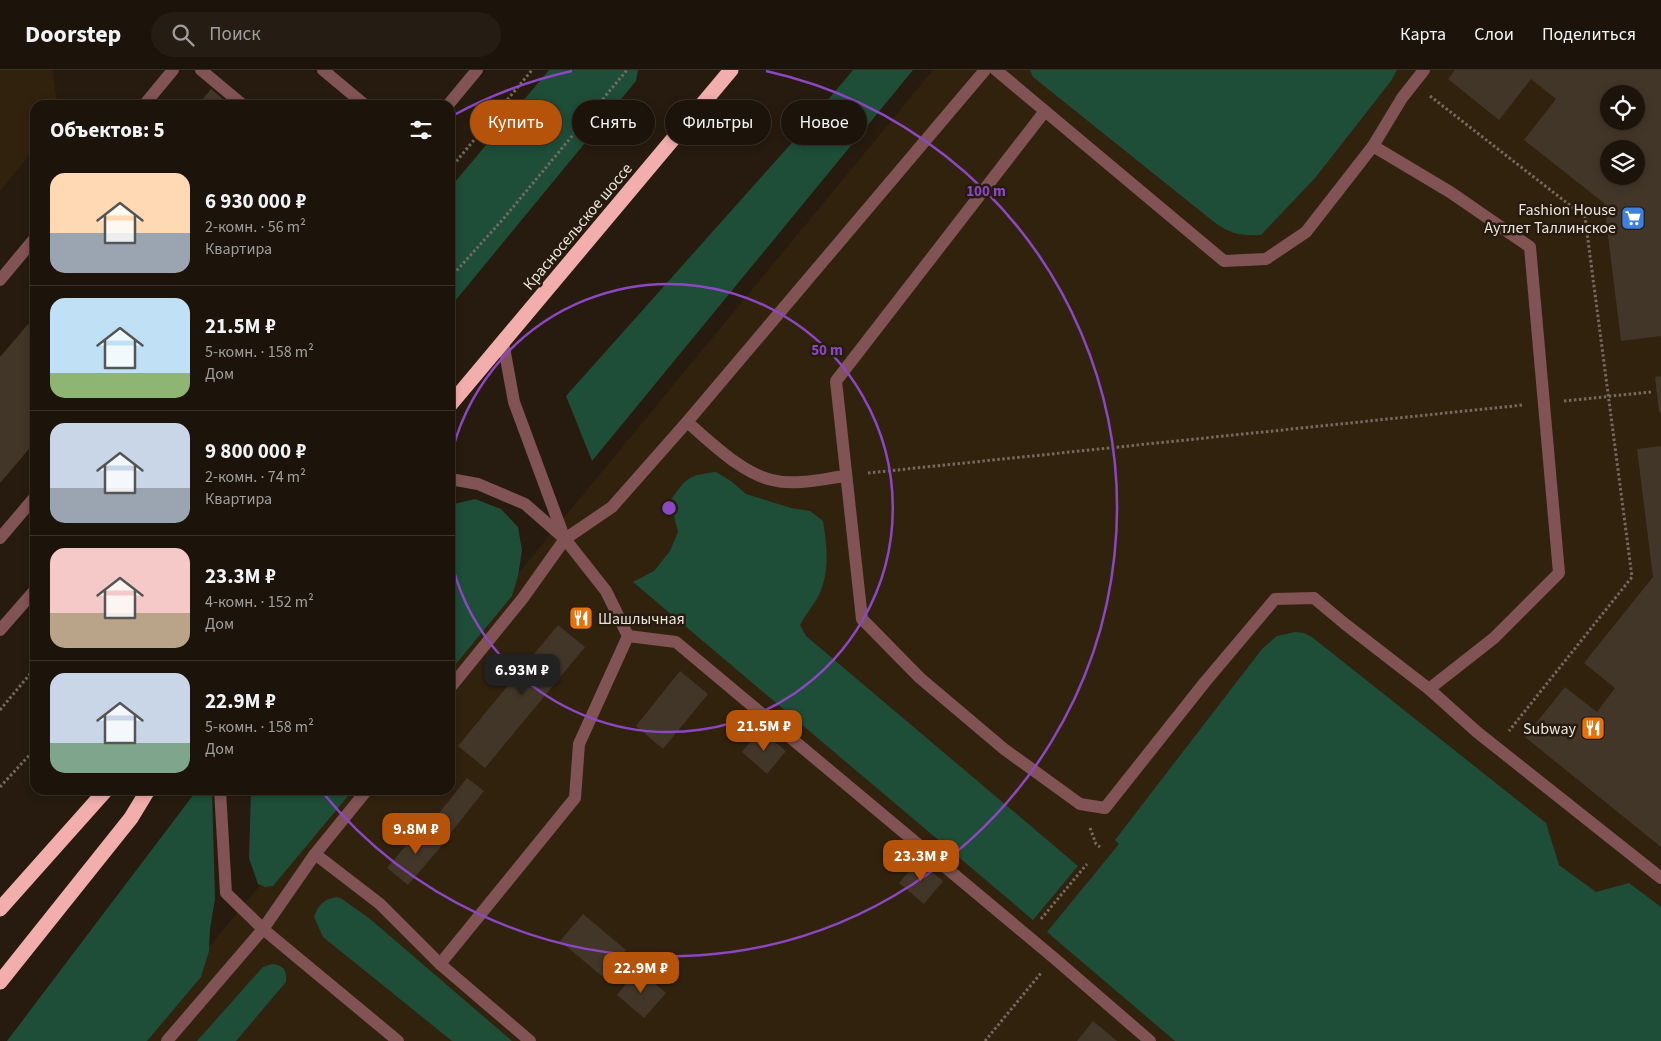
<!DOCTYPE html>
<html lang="ru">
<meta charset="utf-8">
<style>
body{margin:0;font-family:"Source Sans 3",sans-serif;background:#251d13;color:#f1f3f6;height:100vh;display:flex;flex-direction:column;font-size:19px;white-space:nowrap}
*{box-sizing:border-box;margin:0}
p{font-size:16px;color:#a09e9c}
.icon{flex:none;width:28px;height:28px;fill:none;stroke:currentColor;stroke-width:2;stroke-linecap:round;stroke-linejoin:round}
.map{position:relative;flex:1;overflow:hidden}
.details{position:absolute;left:30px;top:30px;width:425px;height:695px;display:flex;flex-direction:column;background:#1c140a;border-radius:15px;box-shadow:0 2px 8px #0003,0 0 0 1px #3a332b}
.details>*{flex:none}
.top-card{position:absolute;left:470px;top:30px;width:475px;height:45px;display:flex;gap:10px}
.buttons{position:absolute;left:1600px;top:15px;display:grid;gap:10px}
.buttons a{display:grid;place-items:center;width:45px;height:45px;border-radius:50%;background:#1c140a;box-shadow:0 2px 8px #0003,0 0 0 1px #3a332b;font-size:25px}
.price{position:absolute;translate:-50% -42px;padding:0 11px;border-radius:10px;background:#b45309;color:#fff;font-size:16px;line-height:32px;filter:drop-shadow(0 1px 2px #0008)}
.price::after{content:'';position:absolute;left:50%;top:30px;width:15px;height:11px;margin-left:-8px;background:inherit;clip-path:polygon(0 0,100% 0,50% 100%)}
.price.active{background:#222;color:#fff}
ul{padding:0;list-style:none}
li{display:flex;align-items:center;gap:15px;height:125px;padding:0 20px}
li+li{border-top:1px solid #3a332b}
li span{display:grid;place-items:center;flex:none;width:140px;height:100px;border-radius:15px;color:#555}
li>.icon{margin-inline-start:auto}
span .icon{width:60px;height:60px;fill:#fffc;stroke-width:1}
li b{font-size:21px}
h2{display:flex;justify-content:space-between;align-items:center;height:60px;padding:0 20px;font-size:21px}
.pill{padding:0 18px;border-radius:22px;background:#1c140a;box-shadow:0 2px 8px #0003,0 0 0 1px #3a332b;font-size:18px;line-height:45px}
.pill.active{background:#b45309;color:#fff}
header{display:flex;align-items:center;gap:30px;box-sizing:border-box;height:70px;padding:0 25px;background:#1c140a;border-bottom:1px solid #3a332b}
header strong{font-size:24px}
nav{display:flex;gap:28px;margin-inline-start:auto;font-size:18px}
.search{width:350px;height:45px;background:#251d13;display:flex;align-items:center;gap:12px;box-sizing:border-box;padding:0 18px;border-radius:28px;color:#a09e9c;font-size:19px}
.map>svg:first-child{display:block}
</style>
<header>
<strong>Doorstep</strong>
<div class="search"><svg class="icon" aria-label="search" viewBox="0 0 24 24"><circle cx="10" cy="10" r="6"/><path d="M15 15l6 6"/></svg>Поиск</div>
<nav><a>Карта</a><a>Слои</a><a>Поделиться</a></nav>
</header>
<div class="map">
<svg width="1661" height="971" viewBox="0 0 1661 971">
<rect width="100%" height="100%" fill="#261b0e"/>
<g fill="#31220e" fill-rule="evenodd">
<path d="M 0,0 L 53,0 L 57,35 L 35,35 L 35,78 L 0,121 Z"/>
<path d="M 933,0 L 1661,0 L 1661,971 L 131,971 L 339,720 L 450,720 L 450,586 ZM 1609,24 L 1636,24 L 1636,51 L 1609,51 ZM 1609,79 L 1636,79 L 1636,106 L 1609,106 Z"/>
</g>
<g fill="#1e4d38">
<path d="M 549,0 L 638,0 L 636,11 L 450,237 L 450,118 Z"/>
<path d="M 853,0 L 913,0 L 592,391 L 566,326 L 797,67 Z"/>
<path d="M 1030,0 L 1397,0 L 1391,11 L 1315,108 L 1261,165 C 1240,166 1231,164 1214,152 L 1033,7 Z"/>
<path d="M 716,402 L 731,411 L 746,424 L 791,438 L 810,441 L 823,451 C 827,475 830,502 819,525 C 814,535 805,545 800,555 L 806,566 L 1078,796 L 1033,850 L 633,512 L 654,501 L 670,481 L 678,462 L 670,431 C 686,409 687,405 716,402 Z"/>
<path d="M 475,429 L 501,439 L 518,457 L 522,480 L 518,506 L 512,526 L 450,601 L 450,435 Z"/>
<path d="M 1295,562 L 1304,563 L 1312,567 L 1546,753 L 1559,795 L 1596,822 L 1629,813 L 1661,837 L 1661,971 L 1175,971 L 1047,862 L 1119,774 L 1115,770 L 1262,579 L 1277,566 Z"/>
<path d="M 197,720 L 212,720 L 215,829 L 210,859 L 209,881 L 201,907 L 147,971 L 7,971 Z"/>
<path d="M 251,720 L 353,720 L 273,816 L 265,817 L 258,814 L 249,788 Z"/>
<path d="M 337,827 L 342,829 L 369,848 L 512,971 L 452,971 L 323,867 L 314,847 C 318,835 324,829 337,827 Z"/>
<path d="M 272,894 C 284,895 287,901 286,912 L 236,971 L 197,971 L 263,897 Z"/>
</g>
<g fill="#423628" fill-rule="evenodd">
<path d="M 1455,0 L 1661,0 L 1661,266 L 1621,271 L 1604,133 L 1524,70 L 1556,29 L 1531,9 L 1499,50 L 1448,9 ZM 1609,24 L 1636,24 L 1636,51 L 1609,51 ZM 1609,79 L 1636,79 L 1636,106 L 1609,106 Z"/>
<path d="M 211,19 L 230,35 L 198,35 Z"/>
<path d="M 35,246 L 35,372 L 0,413 L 0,287 Z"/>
<path d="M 1661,306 L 1661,342 L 1659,342 L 1655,307 Z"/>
<path d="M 1661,376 L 1661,777 L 1525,667 L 1565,617 L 1597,642 L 1615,618 L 1584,593 L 1653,507 L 1637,379 Z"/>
<path d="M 558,555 L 585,577 L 485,698 L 458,676 Z"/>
<path d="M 680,601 L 708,624 L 663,679 L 636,656 Z"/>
<path d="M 760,660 L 786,681 L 767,704 L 742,682 Z"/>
<path d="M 467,708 L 484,721 L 449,765 L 432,752 Z"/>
<path d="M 423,755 L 444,773 L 408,815 L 387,798 Z"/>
<path d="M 918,791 L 943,811 L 924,834 L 899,813 Z"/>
<path d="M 583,844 L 626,880 L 603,907 L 560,871 Z"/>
<path d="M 638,899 L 666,923 L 644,948 L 617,925 Z"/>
<path d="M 1093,951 L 1117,971 L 1077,971 Z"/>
</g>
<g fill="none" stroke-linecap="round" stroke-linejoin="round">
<g stroke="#746a5f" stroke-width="3" stroke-dasharray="2.5 2.5" stroke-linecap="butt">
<path d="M 1430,26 L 1585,147 L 1632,507 L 1509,661"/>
<path d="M 450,99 L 532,0"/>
<path d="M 450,208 L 504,148 L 627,0"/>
<path d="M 1564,331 L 1651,322"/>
<path d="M 868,403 L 1523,335"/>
<path d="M 0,640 L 35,598"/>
<path d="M 0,717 L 35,679"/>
<path d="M 1090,758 L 1096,774 L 1100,777"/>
<path d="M 1041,849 L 1087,794"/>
<path d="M 985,971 L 1041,903"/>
</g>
<g stroke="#815354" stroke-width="12">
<path d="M 201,0 L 243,35"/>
<path d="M 323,0 L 365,35"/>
<path d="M 996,0 L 1224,191 L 1266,189 L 1306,162 L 1373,76 L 1450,122 L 1530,177 L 1559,503 L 1494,568 L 1429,619 L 1345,554 L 1314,528 L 1275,529 L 1205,612 L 1105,738 L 1080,734 L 1004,679 L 920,608 L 862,549 L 836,311 L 1045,41"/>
<path d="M 144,35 L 173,0"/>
<path d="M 448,35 L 477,0"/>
<path d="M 1373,76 L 1402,28 L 1424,0"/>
<path d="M 0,210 L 35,168"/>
<path d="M 503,272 L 514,332 L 564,467"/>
<path d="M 687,352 C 711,372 741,403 772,410 C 796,416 822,409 845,406"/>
<path d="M 0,468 L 35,427"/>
<path d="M 0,560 L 35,520"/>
<path d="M 628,566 L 676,572 L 1054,888 L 1150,971"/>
<path d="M 450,618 L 523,528 L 565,469 L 612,437 L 687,352 L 985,0"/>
<path d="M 1429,619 L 1477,662 L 1661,808"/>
<path d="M 220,720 L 226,823 L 263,859 L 398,971"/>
<path d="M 315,784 L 380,834 L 440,894 L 530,971"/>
<path d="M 440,894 L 575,728 L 579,674 L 628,566 L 606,521 L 565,469 L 525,434 L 478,414 L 450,409"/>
<path d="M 167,971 L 263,859 L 315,784 L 367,720"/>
</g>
<g stroke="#f2adad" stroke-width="15">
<path d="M 450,335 L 731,0"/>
<path d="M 0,839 L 106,720"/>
<path d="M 0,912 L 131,748 L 148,720"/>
</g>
</g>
<g fill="none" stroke="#8c47c3" stroke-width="2.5">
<path d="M450 390A224 224 0 1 1 450 486"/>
<path d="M452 46A448 448 0 0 1 572 1M766 1A448 448 0 1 1 323 723"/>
</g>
<defs>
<g id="supermarket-square" transform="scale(1.25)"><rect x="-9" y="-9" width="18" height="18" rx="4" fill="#3f7fe0" stroke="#261b0e"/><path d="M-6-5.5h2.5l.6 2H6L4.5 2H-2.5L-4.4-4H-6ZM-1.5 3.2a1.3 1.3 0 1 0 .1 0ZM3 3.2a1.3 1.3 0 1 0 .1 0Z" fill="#fff"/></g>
<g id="restaurant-square" transform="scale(1.25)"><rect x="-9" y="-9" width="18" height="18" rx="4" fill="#e8710a" stroke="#261b0e"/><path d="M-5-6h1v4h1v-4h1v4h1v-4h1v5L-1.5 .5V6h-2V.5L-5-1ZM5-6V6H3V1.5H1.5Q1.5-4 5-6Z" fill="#fff"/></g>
</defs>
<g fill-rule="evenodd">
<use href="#supermarket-square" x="1633" y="148"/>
<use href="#restaurant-square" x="581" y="548"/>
<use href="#restaurant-square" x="1593" y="658"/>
</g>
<g text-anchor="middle" stroke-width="5" stroke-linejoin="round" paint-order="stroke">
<g font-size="16" fill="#ebe3db" stroke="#261b0e" text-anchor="end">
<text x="1616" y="145">Fashion House<tspan x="1616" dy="18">Аутлет Таллинское</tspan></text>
<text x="598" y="554" text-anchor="start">Шашлычная</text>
<text x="1576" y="664">Subway</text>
</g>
<g font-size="16" fill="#ebe3db" stroke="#261b0e">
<text transform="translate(577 156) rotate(-50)" y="6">Красносельское шоссе</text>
</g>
</g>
<circle cx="669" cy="438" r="8" fill="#8c47c3" stroke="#261b0e" stroke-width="2.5"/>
<g font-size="15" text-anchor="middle" font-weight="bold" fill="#8c47c3" stroke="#261b0e" stroke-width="5" stroke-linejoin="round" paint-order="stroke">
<text x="986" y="126">100 m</text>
<text x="827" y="285">50 m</text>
</g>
</svg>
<div class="buttons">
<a><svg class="icon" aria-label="locate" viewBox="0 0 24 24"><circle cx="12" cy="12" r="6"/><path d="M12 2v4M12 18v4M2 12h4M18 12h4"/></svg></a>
<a><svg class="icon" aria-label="layers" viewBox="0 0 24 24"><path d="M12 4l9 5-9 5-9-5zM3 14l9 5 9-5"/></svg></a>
</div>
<b class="price active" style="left:522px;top:626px">6.93M ₽</b>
<b class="price" style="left:764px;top:682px">21.5M ₽</b>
<b class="price" style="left:416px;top:785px">9.8M ₽</b>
<b class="price" style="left:921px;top:812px">23.3M ₽</b>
<b class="price" style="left:641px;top:924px">22.9M ₽</b>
<div class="top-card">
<a class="pill active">Купить</a>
<a class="pill">Снять</a>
<a class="pill">Фильтры</a>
<a class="pill">Новое</a>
</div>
<section class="details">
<h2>Объектов: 5<svg class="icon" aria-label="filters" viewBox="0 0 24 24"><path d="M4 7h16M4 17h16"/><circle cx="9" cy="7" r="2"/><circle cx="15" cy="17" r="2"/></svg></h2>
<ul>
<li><span style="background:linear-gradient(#ffd9b3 60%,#9aa5b1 0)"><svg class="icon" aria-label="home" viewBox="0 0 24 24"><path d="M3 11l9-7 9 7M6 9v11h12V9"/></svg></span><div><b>6 930 000 ₽</b><p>2-комн. · 56 m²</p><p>Квартира</p></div></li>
<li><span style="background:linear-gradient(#bfe0f5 75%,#8fb573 0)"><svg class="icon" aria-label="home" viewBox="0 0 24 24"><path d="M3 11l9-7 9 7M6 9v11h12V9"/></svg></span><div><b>21.5M ₽</b><p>5-комн. · 158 m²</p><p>Дом</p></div></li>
<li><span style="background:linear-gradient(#c9d6e8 65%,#9aa5b1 0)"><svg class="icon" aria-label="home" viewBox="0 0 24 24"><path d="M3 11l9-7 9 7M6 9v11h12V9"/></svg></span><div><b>9 800 000 ₽</b><p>2-комн. · 74 m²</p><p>Квартира</p></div></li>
<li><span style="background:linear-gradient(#f6c9c9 65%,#b9a48a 0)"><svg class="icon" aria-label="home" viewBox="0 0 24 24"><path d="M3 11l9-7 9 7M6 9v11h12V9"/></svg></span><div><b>23.3M ₽</b><p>4-комн. · 152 m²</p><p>Дом</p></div></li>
<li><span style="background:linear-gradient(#c9d6e8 70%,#7fa58c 0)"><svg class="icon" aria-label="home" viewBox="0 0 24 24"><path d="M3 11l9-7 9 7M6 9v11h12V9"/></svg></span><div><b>22.9M ₽</b><p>5-комн. · 158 m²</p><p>Дом</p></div></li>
</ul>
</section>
</div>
